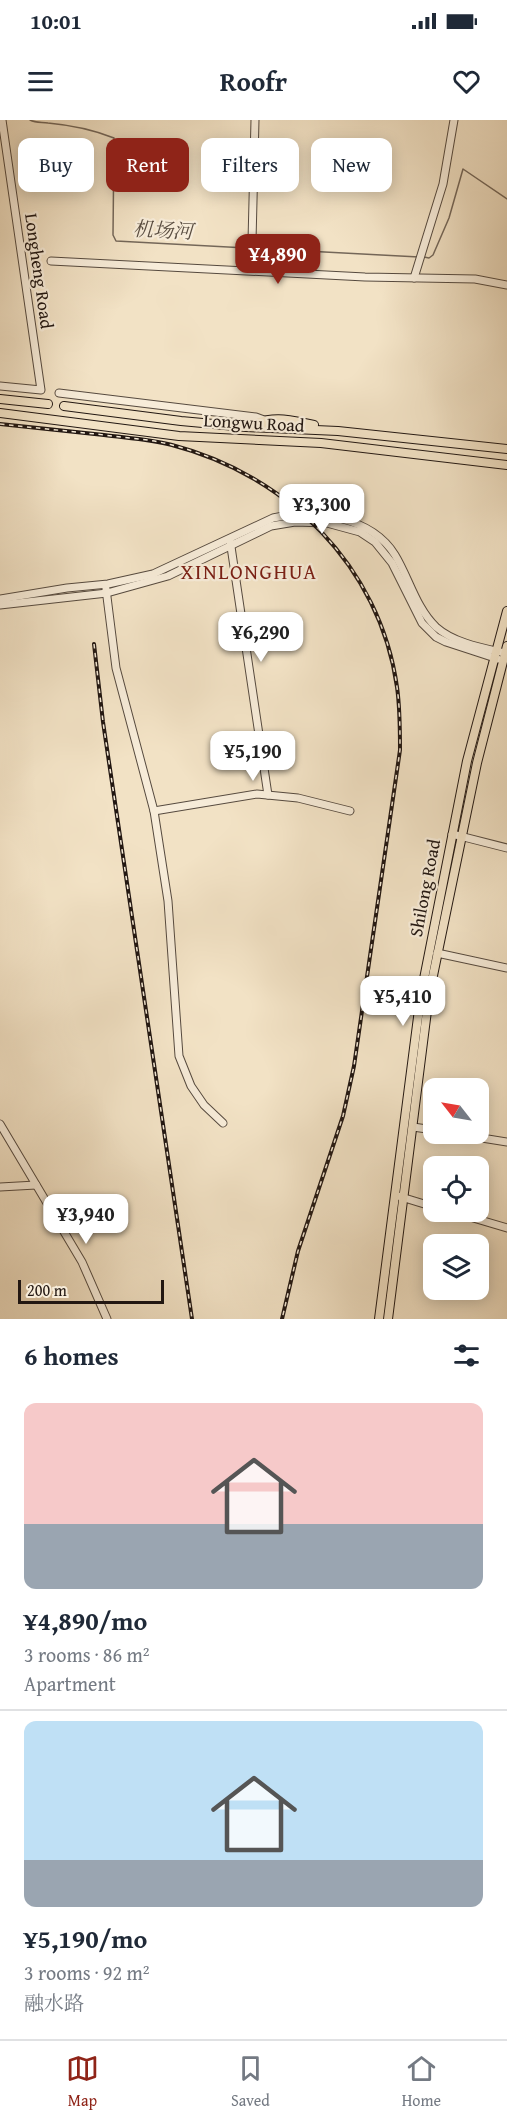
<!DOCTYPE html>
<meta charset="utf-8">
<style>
body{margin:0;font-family:"Gentium Book Plus","Noto Serif SC",serif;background:#f2f2f3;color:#1f2937;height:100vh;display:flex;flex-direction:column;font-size:22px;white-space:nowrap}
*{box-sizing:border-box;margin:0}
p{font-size:20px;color:#747a83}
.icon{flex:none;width:33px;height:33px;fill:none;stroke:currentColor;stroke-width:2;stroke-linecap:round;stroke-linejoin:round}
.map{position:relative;height:1199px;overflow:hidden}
.sheet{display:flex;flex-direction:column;background:#fff;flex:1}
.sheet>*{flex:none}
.hud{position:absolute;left:18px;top:18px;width:471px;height:54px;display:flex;gap:12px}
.needle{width:39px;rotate:301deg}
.fabs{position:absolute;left:423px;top:958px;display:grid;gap:12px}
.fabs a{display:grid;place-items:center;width:66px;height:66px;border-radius:12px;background:#fff;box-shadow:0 3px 15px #0003;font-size:30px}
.scale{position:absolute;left:18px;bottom:15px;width:146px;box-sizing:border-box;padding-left:6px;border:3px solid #221712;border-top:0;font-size:16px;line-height:21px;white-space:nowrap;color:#221712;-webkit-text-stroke:4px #f7ecd9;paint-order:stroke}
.price{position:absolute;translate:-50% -51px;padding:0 14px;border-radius:12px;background:#fff;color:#222;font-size:20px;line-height:39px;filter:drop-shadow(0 2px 3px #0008)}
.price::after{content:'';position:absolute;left:50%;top:36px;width:18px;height:14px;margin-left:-9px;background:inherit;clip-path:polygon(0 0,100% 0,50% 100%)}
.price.active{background:#8f2418;color:#fff}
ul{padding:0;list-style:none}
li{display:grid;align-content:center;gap:12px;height:318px;padding:0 24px}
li+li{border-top:2px solid #e0e1e3}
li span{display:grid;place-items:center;height:186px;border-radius:12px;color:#555}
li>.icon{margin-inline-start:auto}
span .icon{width:108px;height:108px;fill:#fffc;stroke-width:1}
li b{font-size:26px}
h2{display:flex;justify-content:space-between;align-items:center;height:72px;padding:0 24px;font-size:26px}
.tag{padding:0 21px;border-radius:12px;background:#fff;box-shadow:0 3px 15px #0003;font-size:21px;line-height:54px}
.tag.active{background:#8f2418;color:#fff}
.status{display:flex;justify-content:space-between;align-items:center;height:42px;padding:0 30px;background:#fff;direction:ltr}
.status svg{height:16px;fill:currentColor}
header{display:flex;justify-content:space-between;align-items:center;height:78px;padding:0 24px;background:#fff;font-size:27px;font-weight:700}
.dock{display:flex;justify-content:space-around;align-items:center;height:84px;border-top:2px solid #e0e1e3;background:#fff;font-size:16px;color:#747a83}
.dock a{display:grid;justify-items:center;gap:3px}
.dock .active{color:#8f2418}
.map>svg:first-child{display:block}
</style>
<div class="status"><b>10:01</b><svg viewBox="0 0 49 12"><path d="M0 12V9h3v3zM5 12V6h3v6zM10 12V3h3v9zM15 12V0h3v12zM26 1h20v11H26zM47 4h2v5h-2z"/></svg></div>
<header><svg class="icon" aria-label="menu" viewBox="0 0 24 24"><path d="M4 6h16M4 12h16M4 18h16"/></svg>Roofr<svg class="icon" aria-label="heart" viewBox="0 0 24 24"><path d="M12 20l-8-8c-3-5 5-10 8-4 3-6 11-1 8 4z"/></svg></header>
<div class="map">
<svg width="507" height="1199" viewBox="0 0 507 1199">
<rect width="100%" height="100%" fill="#f2e2c5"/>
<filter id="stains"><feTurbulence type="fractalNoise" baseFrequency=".00333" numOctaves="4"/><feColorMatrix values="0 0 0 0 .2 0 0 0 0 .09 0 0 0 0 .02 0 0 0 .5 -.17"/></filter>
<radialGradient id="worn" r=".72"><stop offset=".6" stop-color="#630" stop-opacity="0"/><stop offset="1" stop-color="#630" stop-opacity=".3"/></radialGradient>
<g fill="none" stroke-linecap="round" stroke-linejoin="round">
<g stroke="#746759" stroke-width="1.5">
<path d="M 30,0 C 36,3 41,2 48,3 C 70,5 94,10 114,18 L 113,115 L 116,121 L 419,137"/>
<path d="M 424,137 L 429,138 L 433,135 L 449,98 L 463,49 L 507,79"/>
</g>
<g stroke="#564a3f" stroke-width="9">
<g id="minor">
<path d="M 252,121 L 255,0"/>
<path d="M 51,141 L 365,157 L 475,159 L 507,165"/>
<path d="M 414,158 L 443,64 L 454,0"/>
<path d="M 0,266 L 41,270 L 2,0"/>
<path d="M 59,273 L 256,297 L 264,300"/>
<path d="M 230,420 L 268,675"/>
<path d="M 106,469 L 116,548 L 154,691 L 168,781 L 179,936 L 191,966 L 204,985 L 223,1003"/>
<path d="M 0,479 L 67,468 L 108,464 L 153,454 L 273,398 C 313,389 371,396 395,435 C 409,458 416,488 436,507 C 454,523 483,528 505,533"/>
<path d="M 0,485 L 107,473 L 168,456 L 271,406 L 295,402 L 327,403 L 360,412 L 375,422 L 392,443 L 422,503 L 436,517 L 446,522 L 498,539"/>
<path d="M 154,691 L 257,674 L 298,678 L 350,691"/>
<path d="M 452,714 L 507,728"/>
<path d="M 437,833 L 507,848"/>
<path d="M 0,1004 L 82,1142 L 107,1199"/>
<path d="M 413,1007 L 434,1010"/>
<path d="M 457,1014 L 507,1022"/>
<path d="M 0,1067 L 36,1065"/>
<path d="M 398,1076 L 434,1087"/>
<path d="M 453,1092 L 507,1108"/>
</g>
</g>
<g stroke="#221712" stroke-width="10">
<g id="major">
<path d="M 0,279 L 48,284"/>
<path d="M 64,286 L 181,301 L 246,307 L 338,311 L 507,329"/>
<path d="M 0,293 L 179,316 L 321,323 L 507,345"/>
<path d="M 251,305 C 275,295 289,300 314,305"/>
<path d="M 379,1199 L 421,874 L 467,641 L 507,491"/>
<path d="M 388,1199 L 429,875 L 477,643 L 507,526"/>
</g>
</g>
<use href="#minor" stroke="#f7ecd9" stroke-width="7"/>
<use href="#major" stroke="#f2e2c5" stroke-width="8"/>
<g stroke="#221712" stroke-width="4">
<g id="rail">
<path d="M 0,304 C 35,308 69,311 104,315 C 127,318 150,319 172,325 C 287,355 380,446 397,567 C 400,588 400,609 400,630 L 354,946 L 343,996 L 298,1131 L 282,1199"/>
<path d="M 94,524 L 103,602 L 192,1199"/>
</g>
</g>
<use href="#rail" stroke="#f7ecd9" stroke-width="1.5" stroke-dasharray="4.5" stroke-linecap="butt"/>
</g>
<g text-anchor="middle" stroke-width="4.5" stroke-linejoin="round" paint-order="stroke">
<g font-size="18" fill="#221712" stroke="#f7ecd9">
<text transform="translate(39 151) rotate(82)" y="6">Longheng Road</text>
<text transform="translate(254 303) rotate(3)" y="6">Longwu Road</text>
<text transform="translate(425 768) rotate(-79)" y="6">Shilong Road</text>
</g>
<g font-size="20" font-style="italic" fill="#594d41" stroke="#f7ecd9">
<text transform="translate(163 110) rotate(3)" y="7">机场河</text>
</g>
<g font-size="21" letter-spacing="1.5" fill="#7a1f14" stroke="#f7ecd9">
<text x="249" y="459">XINLONGHUA</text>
</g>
</g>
<rect width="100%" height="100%" filter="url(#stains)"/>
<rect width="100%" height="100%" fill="url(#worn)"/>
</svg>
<div class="fabs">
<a><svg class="needle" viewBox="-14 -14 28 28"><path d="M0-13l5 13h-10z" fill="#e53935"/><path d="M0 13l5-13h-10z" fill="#747a83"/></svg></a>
<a><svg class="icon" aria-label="locate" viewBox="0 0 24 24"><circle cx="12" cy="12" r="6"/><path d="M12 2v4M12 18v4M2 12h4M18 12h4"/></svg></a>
<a><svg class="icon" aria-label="layers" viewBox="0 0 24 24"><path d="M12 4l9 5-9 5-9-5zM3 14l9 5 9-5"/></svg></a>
</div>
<div class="scale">200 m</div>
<b class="price active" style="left:278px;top:165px">¥4,890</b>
<b class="price" style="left:322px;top:415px">¥3,300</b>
<b class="price" style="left:261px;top:543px">¥6,290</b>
<b class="price" style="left:253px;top:662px">¥5,190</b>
<b class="price" style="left:403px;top:907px">¥5,410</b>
<b class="price" style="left:86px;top:1125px">¥3,940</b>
<div class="hud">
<a class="tag">Buy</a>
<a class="tag active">Rent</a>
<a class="tag">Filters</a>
<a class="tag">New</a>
</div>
</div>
<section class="sheet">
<h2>6 homes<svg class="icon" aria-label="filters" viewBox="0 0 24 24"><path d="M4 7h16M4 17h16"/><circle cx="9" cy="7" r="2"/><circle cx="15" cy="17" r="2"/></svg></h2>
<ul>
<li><span style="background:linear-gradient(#f6c9c9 65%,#9aa5b1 0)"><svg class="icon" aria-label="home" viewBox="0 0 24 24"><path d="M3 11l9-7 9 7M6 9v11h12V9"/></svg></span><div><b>¥4,890/mo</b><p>3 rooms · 86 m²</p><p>Apartment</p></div></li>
<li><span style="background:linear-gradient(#bfe0f5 75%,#9aa5b1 0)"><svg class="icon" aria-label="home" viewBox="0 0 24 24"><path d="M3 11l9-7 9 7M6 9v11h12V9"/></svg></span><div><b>¥5,190/mo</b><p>3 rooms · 92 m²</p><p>融水路</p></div></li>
</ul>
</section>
<nav class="dock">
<a class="active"><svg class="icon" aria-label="map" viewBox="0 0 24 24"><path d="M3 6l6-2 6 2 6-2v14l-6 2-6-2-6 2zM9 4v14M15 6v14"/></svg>Map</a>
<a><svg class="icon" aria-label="saved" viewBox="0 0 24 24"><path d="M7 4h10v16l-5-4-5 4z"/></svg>Saved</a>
<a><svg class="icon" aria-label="home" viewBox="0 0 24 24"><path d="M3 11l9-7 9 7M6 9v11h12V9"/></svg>Home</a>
</nav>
